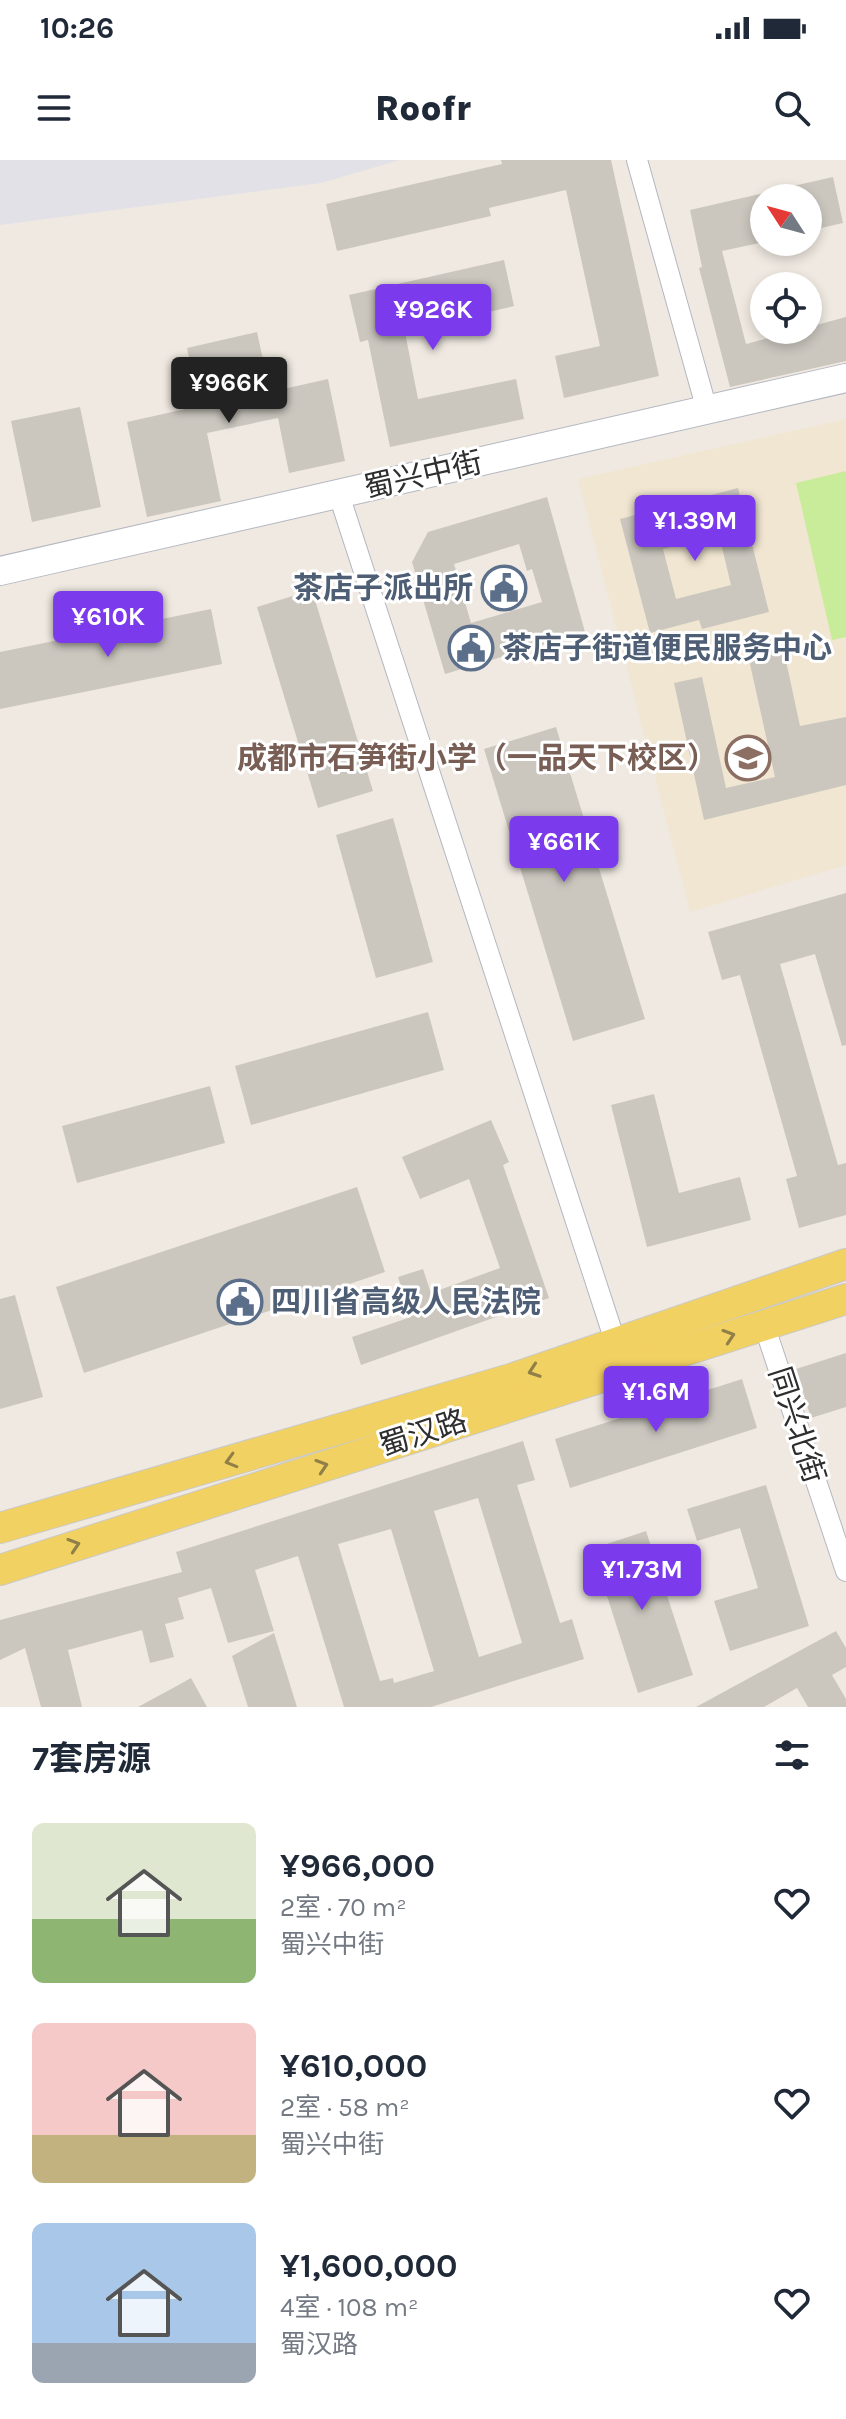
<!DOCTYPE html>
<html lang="zh">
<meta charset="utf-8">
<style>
body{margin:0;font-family:Karla,"Noto Sans SC",sans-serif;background:#f2f2f3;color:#1f2937;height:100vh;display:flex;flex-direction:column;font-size:30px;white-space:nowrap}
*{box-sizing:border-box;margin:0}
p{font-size:26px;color:#747a83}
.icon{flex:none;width:44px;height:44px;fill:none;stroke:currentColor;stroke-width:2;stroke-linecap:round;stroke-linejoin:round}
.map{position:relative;height:1547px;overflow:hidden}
.side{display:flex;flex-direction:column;background:#fff;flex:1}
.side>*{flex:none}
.needle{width:52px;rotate:306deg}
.fabs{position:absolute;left:750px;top:24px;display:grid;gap:16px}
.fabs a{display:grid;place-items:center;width:72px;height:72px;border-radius:50%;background:#fff;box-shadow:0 4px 12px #0003;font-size:40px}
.price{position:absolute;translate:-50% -68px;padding:0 18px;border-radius:8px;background:#7c3aed;color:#fff;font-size:26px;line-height:52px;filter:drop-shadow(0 2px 4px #0008)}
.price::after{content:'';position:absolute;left:50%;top:48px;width:24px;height:18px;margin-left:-12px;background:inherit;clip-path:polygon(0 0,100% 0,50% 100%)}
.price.current{background:#222;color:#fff}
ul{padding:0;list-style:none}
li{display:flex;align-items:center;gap:24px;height:200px;padding:0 32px}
li span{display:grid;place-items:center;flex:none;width:224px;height:160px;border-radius:12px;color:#555}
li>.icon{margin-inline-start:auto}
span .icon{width:96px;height:96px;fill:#fffc;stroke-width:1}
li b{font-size:34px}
h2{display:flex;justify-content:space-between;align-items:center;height:96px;padding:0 32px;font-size:34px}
.status{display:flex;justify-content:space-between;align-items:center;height:56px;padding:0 40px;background:#fff;direction:ltr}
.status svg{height:22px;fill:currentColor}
header{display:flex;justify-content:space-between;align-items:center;height:104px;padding:0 32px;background:#fff;font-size:36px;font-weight:800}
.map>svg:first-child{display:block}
</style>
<div class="status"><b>10:26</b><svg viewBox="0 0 49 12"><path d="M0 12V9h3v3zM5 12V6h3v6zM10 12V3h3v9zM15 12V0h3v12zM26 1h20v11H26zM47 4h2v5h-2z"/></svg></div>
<header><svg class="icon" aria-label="menu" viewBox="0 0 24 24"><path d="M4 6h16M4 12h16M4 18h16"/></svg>Roofr<svg class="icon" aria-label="search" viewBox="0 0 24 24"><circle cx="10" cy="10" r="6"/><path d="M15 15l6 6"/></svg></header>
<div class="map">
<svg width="846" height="1547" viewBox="0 0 846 1547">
<rect width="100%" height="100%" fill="#efe9e1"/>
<path fill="#e3e1e8" d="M 0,0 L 400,0 L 321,23 L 0,65 Z"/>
<path fill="#f0e6d1" d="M 846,259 L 846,705 L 690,752 L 578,319 Z"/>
<path fill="#c9ec9a" d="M 846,311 L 846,477 L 832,480 L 796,323 Z"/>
<g fill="#cbc7bf" fill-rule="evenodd">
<path d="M 501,0 L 611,0 L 659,216 L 564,238 L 555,196 L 600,186 L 566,30 L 489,48 L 491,56 L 337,91 L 326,44 L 502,4 Z"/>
<path d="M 833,17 L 843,63 L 808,71 L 808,38 L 772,38 L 771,31 Z"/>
<path d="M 764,33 L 764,82 L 722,91 L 746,184 L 846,157 L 846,201 L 730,227 L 699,108 L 702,107 L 690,50 Z"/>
<path d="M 504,100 L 514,146 L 405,172 L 418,239 L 516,219 L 524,259 L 390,287 L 368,180 L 360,182 L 349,135 Z"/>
<path d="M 257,172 L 270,232 L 328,219 L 345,301 L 289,313 L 278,258 L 207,273 L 221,341 L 147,357 L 127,262 L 199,246 L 187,188 Z"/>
<path d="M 80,247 L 101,347 L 32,362 L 11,261 Z"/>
<path d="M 738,328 L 769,452 L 702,469 L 699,460 L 650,473 L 620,359 ZM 719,375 L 731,425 L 676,439 L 663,389 Z"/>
<path d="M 547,337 L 585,472 L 445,514 L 412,402 L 428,372 ZM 519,384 L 527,411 L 532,409 L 542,442 L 471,463 L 454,404 Z"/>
<path d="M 312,430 L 373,631 L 318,648 L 257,447 Z"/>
<path d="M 211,449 L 222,504 L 0,549 L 0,492 Z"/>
<path d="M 783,487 L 800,566 L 846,557 L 846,625 L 704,660 L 674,523 L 702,517 L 726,628 L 775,617 L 748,495 Z"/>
<path d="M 556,567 L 645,859 L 573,881 L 484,589 Z"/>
<path d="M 393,658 L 433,802 L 376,818 L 336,675 Z"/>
<path d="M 846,733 L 846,885 L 842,886 L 815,794 L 780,804 L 838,1005 L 846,1003 L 846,1055 L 799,1068 L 786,1019 L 797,1016 L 740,815 L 722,820 L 708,772 Z"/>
<path d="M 428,852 L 444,910 L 251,965 L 235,906 Z"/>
<path d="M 210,926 L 225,983 L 77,1023 L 62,966 Z"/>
<path d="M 654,934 L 679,1033 L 740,1017 L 751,1060 L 647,1087 L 611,945 Z"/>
<path d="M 491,960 L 509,1002 L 503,1005 L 549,1138 L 361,1205 L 352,1177 L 411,1157 L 398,1117 L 423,1109 L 431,1133 L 500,1108 L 469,1019 L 420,1039 L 402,997 Z"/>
<path d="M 357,1027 L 385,1112 L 84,1213 L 56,1127 Z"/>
<path d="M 15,1135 L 43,1237 L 0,1249 L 0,1139 Z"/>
<path d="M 846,1193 L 846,1247 L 811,1258 L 796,1209 Z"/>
<path d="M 742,1219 L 757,1268 L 570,1328 L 555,1279 Z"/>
<path d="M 523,1281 L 535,1320 L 517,1325 L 560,1463 L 572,1459 L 584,1499 L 431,1547 L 344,1547 L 298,1396 L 255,1410 L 274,1471 L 228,1483 L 211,1428 L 178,1438 L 184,1459 L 165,1464 L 174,1497 L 150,1503 L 142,1470 L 68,1490 L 82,1547 L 41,1547 L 25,1488 L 0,1500 L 0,1460 L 182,1412 L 176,1392 ZM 478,1338 L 522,1483 L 479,1497 L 434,1351 ZM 391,1369 L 434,1511 L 394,1523 L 393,1518 L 380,1521 L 338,1384 Z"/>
<path d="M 766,1325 L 809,1466 L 730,1491 L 714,1441 L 758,1428 L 740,1368 L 697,1381 L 687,1349 Z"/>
<path d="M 646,1371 L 693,1515 L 638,1533 L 592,1389 Z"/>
<path d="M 836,1471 L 846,1488 L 846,1507 L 832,1515 L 846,1539 L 846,1547 L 808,1547 L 797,1528 L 764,1547 L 696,1547 Z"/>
<path d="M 274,1473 L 297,1547 L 248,1547 L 232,1496 Z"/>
<path d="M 191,1518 L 207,1547 L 138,1547 L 173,1528 Z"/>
</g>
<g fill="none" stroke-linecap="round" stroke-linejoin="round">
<g stroke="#b4b7c1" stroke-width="22">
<g id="street">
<path d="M 637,0 L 707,250"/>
<path d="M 339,335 L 616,1184"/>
<path d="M 764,1165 L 846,1411"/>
</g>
</g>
<g stroke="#b4b7c1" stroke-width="30">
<path id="secondary" d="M 0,411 L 846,218"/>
</g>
<g stroke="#c9c9c9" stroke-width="32">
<g id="primary">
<path d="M 0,1368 L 514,1218 L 846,1104"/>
<path d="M 0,1410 L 846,1139"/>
</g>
</g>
<use href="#street" stroke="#fff" stroke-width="20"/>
<use href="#secondary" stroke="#fff" stroke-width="28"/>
<use href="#primary" stroke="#f2d163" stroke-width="30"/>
</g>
<defs><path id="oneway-chevron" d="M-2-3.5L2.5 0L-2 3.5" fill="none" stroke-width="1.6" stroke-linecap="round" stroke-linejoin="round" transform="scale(2)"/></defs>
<g stroke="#908048">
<use href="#oneway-chevron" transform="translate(729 1176) rotate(-18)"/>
<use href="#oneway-chevron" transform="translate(534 1211) rotate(161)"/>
<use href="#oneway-chevron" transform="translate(231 1301) rotate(164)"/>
<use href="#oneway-chevron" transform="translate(322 1306) rotate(-18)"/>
<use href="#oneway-chevron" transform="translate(74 1385) rotate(-18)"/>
</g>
<defs>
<g id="civic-ring" transform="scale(2.3)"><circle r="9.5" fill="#fff" stroke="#5c6f8a" stroke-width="1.5"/><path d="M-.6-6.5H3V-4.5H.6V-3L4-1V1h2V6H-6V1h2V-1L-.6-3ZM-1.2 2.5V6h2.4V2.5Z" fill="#5c6f8a"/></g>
<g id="school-ring" transform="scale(2.3)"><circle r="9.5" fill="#fff" stroke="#8d6e63" stroke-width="1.5"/><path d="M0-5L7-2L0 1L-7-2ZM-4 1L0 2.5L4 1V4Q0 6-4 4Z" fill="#8d6e63"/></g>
</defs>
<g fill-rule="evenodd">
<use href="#civic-ring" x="504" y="428"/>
<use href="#civic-ring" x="471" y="488"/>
<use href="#school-ring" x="748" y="598"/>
<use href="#civic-ring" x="240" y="1142"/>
</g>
<g text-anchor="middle" stroke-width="6" stroke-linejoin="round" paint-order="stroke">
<g font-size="30" fill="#2e2e2e" stroke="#fff">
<text transform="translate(423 315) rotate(-13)" y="10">蜀兴中街</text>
<text transform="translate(797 1265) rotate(72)" y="10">同兴北街</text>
<text transform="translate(423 1273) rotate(-18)" y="10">蜀汉路</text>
</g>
<g font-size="30" font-weight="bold" fill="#4e5e75" stroke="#fff" text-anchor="start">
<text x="473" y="438" text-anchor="end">茶店子派出所</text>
<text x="502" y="498">茶店子街道便民服务中心</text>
<text x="271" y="1152">四川省高级人民法院</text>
</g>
<g font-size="30" font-weight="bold" fill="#785e54" stroke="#fff" text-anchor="end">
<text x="717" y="608">成都市石笋街小学（一品天下校区）</text>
</g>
</g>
</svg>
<div class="fabs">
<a><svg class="needle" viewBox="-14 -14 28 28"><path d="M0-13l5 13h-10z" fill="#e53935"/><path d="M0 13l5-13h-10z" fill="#747a83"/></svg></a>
<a><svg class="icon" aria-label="locate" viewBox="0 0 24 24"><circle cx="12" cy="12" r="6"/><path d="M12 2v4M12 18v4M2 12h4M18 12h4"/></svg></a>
</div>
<b class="price" style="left:433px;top:192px">¥926K</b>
<b class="price current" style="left:229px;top:265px">¥966K</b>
<b class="price" style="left:695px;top:403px">¥1.39M</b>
<b class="price" style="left:108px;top:499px">¥610K</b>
<b class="price" style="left:564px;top:724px">¥661K</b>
<b class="price" style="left:656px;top:1274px">¥1.6M</b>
<b class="price" style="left:642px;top:1452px">¥1.73M</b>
</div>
<section class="side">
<h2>7套房源<svg class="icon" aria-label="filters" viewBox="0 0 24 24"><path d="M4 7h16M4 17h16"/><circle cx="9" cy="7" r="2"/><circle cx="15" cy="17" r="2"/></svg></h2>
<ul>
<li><span style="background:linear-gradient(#dfe7d0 60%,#8fb573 0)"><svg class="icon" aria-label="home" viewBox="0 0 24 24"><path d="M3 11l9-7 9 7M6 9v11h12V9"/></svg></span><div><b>¥966,000</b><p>2室 · 70 m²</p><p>蜀兴中街</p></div><svg class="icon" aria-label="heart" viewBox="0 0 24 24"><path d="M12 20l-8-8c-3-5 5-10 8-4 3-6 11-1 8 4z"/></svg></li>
<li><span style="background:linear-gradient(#f6c9c9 70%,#c2b280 0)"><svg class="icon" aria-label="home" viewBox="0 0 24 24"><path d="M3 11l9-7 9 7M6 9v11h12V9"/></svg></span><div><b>¥610,000</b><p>2室 · 58 m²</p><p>蜀兴中街</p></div><svg class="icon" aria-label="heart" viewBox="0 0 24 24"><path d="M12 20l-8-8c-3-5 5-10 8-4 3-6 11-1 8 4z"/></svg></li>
<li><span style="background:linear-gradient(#a9c7e8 75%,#9aa5b1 0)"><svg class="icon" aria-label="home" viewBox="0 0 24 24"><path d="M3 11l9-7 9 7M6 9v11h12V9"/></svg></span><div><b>¥1,600,000</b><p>4室 · 108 m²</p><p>蜀汉路</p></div><svg class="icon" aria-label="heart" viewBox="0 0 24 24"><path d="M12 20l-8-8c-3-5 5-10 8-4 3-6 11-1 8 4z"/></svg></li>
</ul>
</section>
